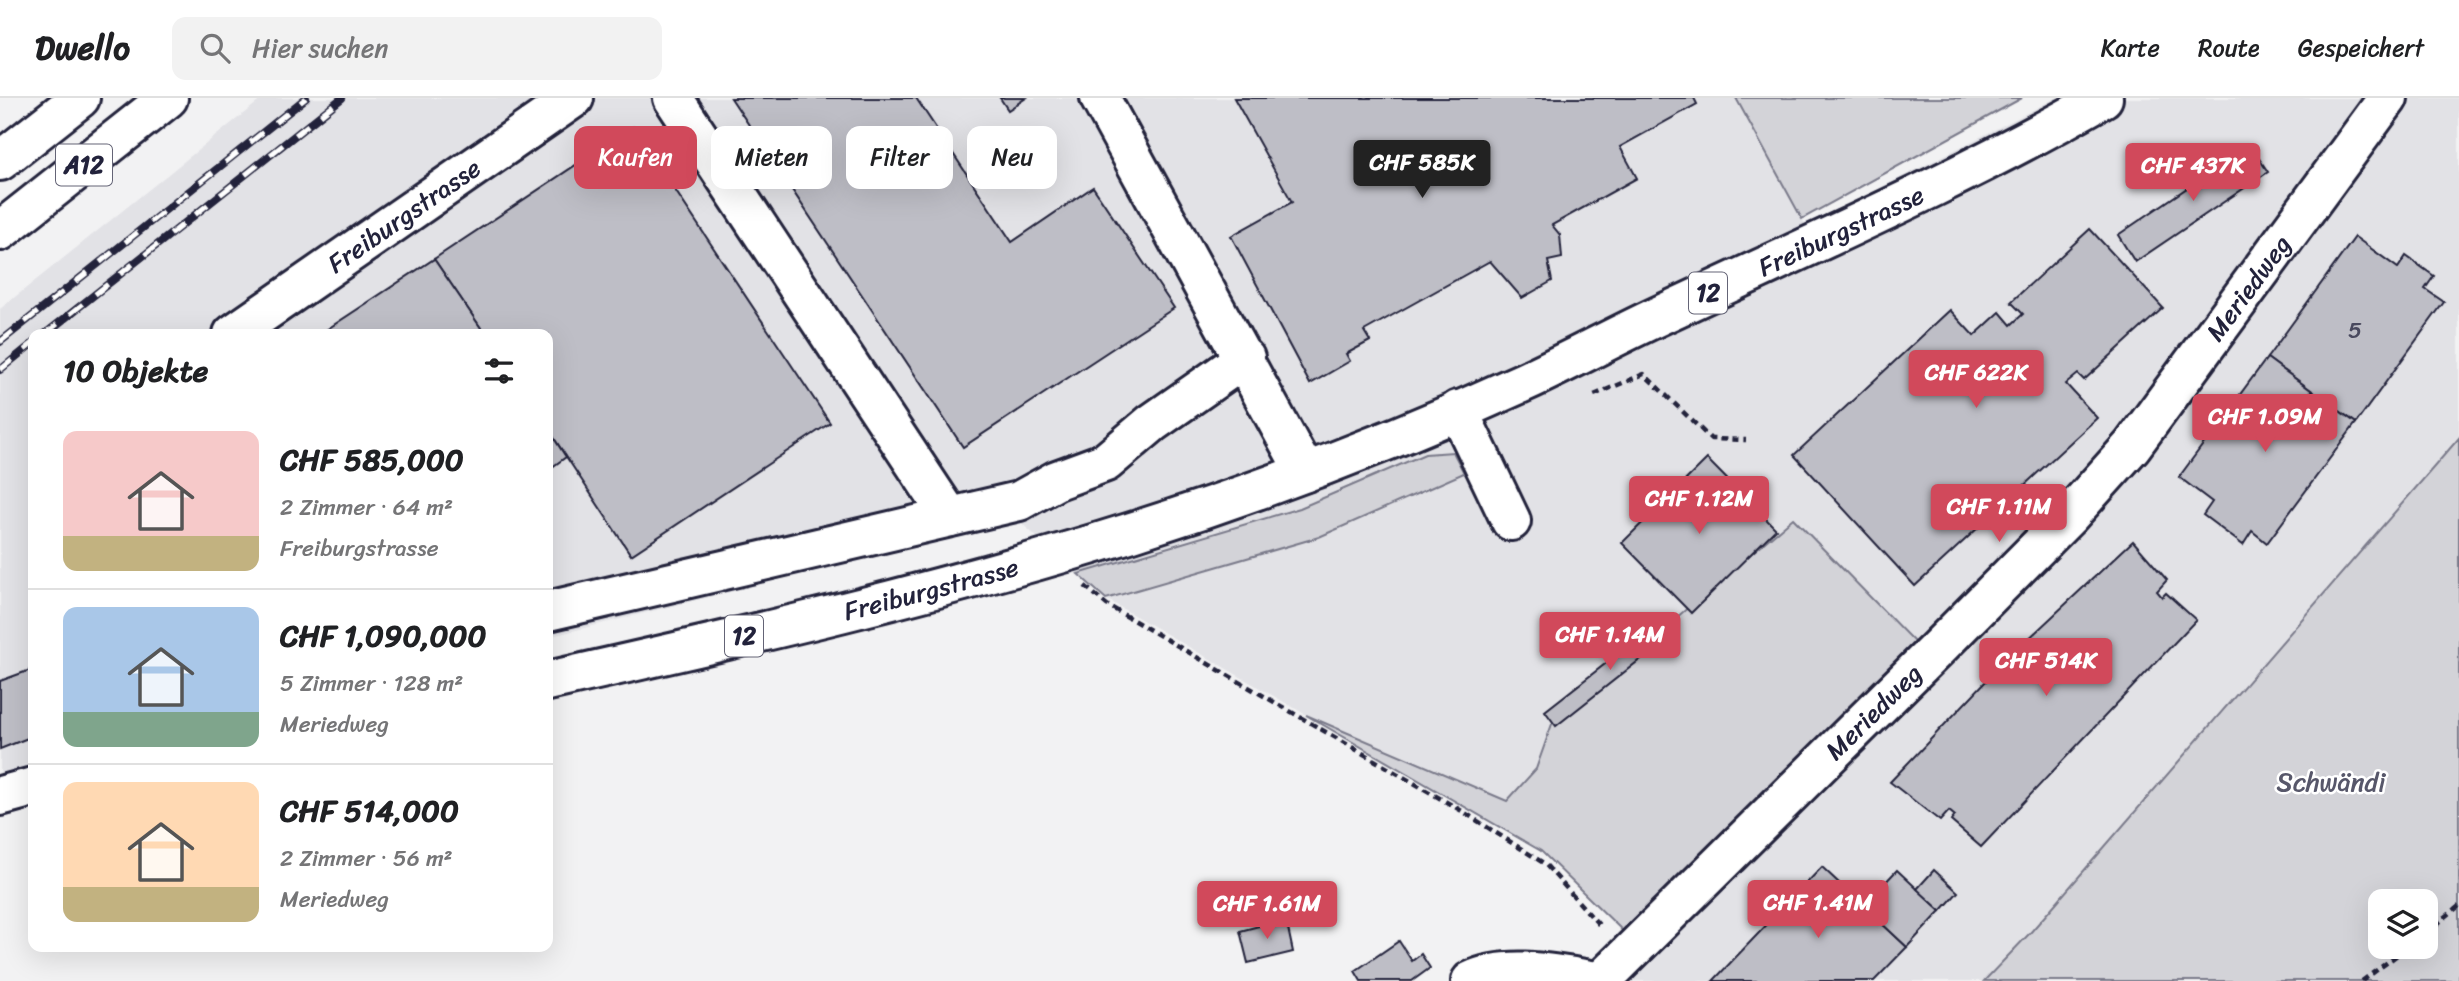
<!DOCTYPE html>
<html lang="de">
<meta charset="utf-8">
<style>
body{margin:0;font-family:Sriracha,sans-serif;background:#f2f2f2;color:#202124;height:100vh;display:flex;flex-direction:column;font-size:26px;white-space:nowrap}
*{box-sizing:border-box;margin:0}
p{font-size:23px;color:#757577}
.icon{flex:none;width:38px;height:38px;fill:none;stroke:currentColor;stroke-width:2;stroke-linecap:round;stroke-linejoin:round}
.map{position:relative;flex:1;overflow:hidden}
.panel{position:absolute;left:28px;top:231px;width:525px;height:623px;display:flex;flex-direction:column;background:#fff;border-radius:14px;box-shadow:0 7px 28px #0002}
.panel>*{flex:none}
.top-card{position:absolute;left:574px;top:28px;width:665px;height:63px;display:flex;gap:14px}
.controls{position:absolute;left:2368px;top:791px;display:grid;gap:14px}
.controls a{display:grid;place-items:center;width:70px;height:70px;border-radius:14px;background:#fff;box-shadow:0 7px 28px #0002;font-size:35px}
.price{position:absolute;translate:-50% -60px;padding:0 16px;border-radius:7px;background:#d1495b;color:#fff;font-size:23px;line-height:46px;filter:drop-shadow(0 2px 4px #0008)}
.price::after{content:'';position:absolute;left:50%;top:42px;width:21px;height:16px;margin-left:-10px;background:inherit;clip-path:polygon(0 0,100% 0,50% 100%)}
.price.on{background:#222;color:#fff}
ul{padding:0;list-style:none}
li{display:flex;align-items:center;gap:21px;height:175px;padding:0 35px}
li+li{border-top:2px solid #e0e0e0}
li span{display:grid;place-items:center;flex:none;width:196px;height:140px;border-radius:14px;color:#555}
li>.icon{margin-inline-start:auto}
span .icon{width:84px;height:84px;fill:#fffc;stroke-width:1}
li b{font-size:30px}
h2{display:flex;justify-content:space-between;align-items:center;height:84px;padding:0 35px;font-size:30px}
.chip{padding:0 24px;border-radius:14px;background:#fff;box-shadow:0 7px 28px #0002;font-size:24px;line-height:63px}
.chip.on{background:#d1495b;color:#fff}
header{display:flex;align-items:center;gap:42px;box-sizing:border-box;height:98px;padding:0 35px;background:#fff;border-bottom:2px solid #e0e0e0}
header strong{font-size:33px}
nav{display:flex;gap:38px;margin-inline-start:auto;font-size:24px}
.search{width:490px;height:63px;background:#f2f2f2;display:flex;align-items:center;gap:18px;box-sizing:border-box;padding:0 24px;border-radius:14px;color:#757577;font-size:26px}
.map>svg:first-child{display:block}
</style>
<header>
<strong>Dwello</strong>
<div class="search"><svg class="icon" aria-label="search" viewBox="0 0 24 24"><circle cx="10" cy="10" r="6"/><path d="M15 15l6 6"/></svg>Hier suchen</div>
<nav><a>Karte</a><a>Route</a><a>Gespeichert</a></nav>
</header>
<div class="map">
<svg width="2459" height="883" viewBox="0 0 2459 883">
<rect width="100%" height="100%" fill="#f2f2f3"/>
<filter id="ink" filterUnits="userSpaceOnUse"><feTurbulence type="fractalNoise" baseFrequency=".0143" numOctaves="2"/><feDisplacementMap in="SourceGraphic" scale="14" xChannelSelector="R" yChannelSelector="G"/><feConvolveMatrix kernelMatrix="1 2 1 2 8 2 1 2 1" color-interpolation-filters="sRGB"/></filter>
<g filter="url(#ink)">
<path fill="#e2e2e6" d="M 263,0 L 1736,0 L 1806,128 L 2056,0 L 2459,0 L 2459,340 L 2030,835 L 1984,883 L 1564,883 L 1627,837 L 1541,753 L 1106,501 L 1018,422 L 548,539 L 548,236 L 33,236 L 33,673 L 0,683 L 0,211 Z"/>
<g fill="#d3d3d8" stroke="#7a7a8a" stroke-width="2" fill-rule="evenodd">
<path d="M 1736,0 L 2022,0 L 1802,121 Z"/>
<path d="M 2459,340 L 2459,883 L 1984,883 L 2030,835 ZM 2426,803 L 2426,849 L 2380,849 L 2380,803 Z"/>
<path d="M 1453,354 L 1464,375 L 1319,439 L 1106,501 L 1078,476 L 1300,410 L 1425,356 Z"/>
<path d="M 1793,420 L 1918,548 L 1627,837 L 1541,753 L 1306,617 L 1507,703 L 1536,671 L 1552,626 Z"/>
</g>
<g fill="#bebec6" stroke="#22223b" stroke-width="2">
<path d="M 731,0 L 916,0 L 1012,144 L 1093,89 L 1174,210 L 963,349 Z"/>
<path d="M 1000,0 L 1026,0 L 1008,12 Z"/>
<path d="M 1234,0 L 1694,0 L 1697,6 L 1620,49 L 1637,80 L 1552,127 L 1560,137 L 1562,160 L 1548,163 L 1552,183 L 1522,200 L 1490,163 L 1364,233 L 1370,243 L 1346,256 L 1350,263 L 1310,286 L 1231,138 L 1292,104 Z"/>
<path d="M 633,29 L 830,325 L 631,457 L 548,331 L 548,236 L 485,236 L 434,161 Z"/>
<path d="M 2250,47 L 2268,74 L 2135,164 L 2118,137 Z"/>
<path d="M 2090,131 L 2163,210 L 2084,282 L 2078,276 L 2066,286 L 2097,320 L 1915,488 L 1794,357 L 1950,212 L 1974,238 L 2000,214 L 2011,227 L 2023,216 L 2011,204 Z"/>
<path d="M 2355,139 L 2398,170 L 2406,158 L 2434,178 L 2425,191 L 2444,204 L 2356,325 L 2267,260 Z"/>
<path d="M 434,161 L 485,236 L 320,236 Z"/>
<path d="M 2267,260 L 2356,325 L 2267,445 L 2252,433 L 2243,447 L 2203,417 L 2212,404 L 2179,379 Z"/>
<path d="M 548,331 L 566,359 L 548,372 Z"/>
<path d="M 1707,361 L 1776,431 L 1691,515 L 1622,445 Z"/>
<path d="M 2133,443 L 2167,482 L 2157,493 L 2162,499 L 2166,495 L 2196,522 L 1981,749 L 1951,723 L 1955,718 L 1949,713 L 1940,723 L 1890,684 L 2007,561 Z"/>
<path d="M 1664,520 L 1675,534 L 1556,628 L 1545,613 Z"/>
<path d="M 33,571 L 33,638 L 0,651 L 0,583 Z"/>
<path d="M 1822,769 L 1907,849 L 1874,883 L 1713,883 Z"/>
<path d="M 1897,772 L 1941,813 L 1907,849 L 1863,808 Z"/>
<path d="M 1934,772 L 1958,794 L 1941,813 L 1917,791 Z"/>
<path d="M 1286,821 L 1293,854 L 1248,865 L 1240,833 Z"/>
<path d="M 1399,843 L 1412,863 L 1421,856 L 1430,870 L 1412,883 L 1361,883 L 1355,873 Z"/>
</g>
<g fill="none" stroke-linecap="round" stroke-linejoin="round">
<g stroke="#22223b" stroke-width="44">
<g id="minor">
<path d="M 673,0 L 950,419"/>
<path d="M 1100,0 L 1305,374"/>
<path id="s1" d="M 233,236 L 574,0"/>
<path d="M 1458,312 L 1511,423"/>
<path d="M 548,513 L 1019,403 L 1057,382 L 1106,364 L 1152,325 L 1245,260"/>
<path d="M 1471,883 C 1508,865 1558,877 1597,883"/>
<path id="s2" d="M 1601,883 L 1938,550 L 2070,417 L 2132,348 L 2388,0"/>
</g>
</g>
<g stroke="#22223b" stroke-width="44">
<g id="major">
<path id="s3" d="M 548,583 C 744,539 941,494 1132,434 C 1265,392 1397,342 1524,284 C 1572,262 1619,236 1667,214 C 1814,145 1962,81 2103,0"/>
<path d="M 0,698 L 33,689"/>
</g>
</g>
<g stroke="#22223b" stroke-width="44">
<g id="highway">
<path d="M 0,63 L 80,0"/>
<path d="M 0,133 L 168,0"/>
</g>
</g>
<g stroke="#22223b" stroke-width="4.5" stroke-dasharray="7 5" stroke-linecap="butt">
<path d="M 1594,297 L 1644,276 L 1711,341 L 1746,342"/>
<path d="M 1085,488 L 1107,507 L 1462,713 L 1545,766 L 1600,828"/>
<path d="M 2426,835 L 2459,808"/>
<path d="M 2362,883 L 2408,849"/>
</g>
<use href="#minor" stroke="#fff" stroke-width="38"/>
<use href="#major" stroke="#fff" stroke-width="38"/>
<use href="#highway" stroke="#fff" stroke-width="38"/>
<g stroke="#22223b" stroke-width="8">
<g id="rail">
<path d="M 45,236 L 342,0"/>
<path d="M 0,244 L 306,0"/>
<path d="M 0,272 L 33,245"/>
</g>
</g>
<use href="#rail" stroke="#fff" stroke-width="5" stroke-dasharray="16" stroke-linecap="butt"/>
</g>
</g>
<g text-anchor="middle" stroke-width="5" stroke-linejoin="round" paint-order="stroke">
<g font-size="23" fill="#49495e">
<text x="2355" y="240">5</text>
</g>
<g fill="#fff" stroke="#646476" stroke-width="2">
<rect x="56" y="46.5" width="56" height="41" rx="5"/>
<rect x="1689" y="174.5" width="38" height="41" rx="5"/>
<rect x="725" y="517.5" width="38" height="41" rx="5"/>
</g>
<g font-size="24" font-weight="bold" fill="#22223b">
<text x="84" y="75">A12</text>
<text x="1708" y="203">12</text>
<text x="744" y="546">12</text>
</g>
<g font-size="26" fill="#22223b" stroke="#fff">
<text dy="9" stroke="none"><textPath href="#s1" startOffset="208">Freiburgstrasse</textPath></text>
<text dy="9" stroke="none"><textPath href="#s3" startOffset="1374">Freiburgstrasse</textPath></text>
<text dy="9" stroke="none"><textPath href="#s2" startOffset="950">Meriedweg</textPath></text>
<text dy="9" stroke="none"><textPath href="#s3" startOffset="394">Freiburgstrasse</textPath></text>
<text dy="9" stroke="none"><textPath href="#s2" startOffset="383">Meriedweg</textPath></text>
</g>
<g font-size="26" fill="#57576a" stroke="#fff">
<text x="2331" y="693">Schwändi</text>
</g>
</g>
</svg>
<div class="controls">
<a><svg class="icon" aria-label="layers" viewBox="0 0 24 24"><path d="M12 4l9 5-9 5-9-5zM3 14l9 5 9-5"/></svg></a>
</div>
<b class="price on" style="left:1422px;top:102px">CHF 585K</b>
<b class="price" style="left:2193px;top:105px">CHF 437K</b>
<b class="price" style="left:1976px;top:312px">CHF 622K</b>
<b class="price" style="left:2265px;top:356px">CHF 1.09M</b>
<b class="price" style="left:1699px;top:438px">CHF 1.12M</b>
<b class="price" style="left:1999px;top:446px">CHF 1.11M</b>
<b class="price" style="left:1610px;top:574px">CHF 1.14M</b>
<b class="price" style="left:2046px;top:600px">CHF 514K</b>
<b class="price" style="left:1818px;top:842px">CHF 1.41M</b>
<b class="price" style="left:1267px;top:843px">CHF 1.61M</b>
<div class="top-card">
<a class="chip on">Kaufen</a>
<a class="chip">Mieten</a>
<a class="chip">Filter</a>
<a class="chip">Neu</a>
</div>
<section class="panel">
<h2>10 Objekte<svg class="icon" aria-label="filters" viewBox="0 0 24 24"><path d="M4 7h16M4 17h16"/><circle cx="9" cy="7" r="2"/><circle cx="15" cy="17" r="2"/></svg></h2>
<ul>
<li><span style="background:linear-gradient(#f6c9c9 75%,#c2b280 0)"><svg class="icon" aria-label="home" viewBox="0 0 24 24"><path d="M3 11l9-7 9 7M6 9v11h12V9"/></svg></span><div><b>CHF 585,000</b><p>2 Zimmer · 64 m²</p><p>Freiburgstrasse</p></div></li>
<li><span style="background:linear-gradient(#a9c7e8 75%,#7fa58c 0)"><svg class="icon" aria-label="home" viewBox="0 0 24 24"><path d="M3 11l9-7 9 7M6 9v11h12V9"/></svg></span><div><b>CHF 1,090,000</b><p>5 Zimmer · 128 m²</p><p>Meriedweg</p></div></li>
<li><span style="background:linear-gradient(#ffd9b3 75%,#c2b280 0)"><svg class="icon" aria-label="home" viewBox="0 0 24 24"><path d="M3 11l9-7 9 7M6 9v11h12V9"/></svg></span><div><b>CHF 514,000</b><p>2 Zimmer · 56 m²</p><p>Meriedweg</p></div></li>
</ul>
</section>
</div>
